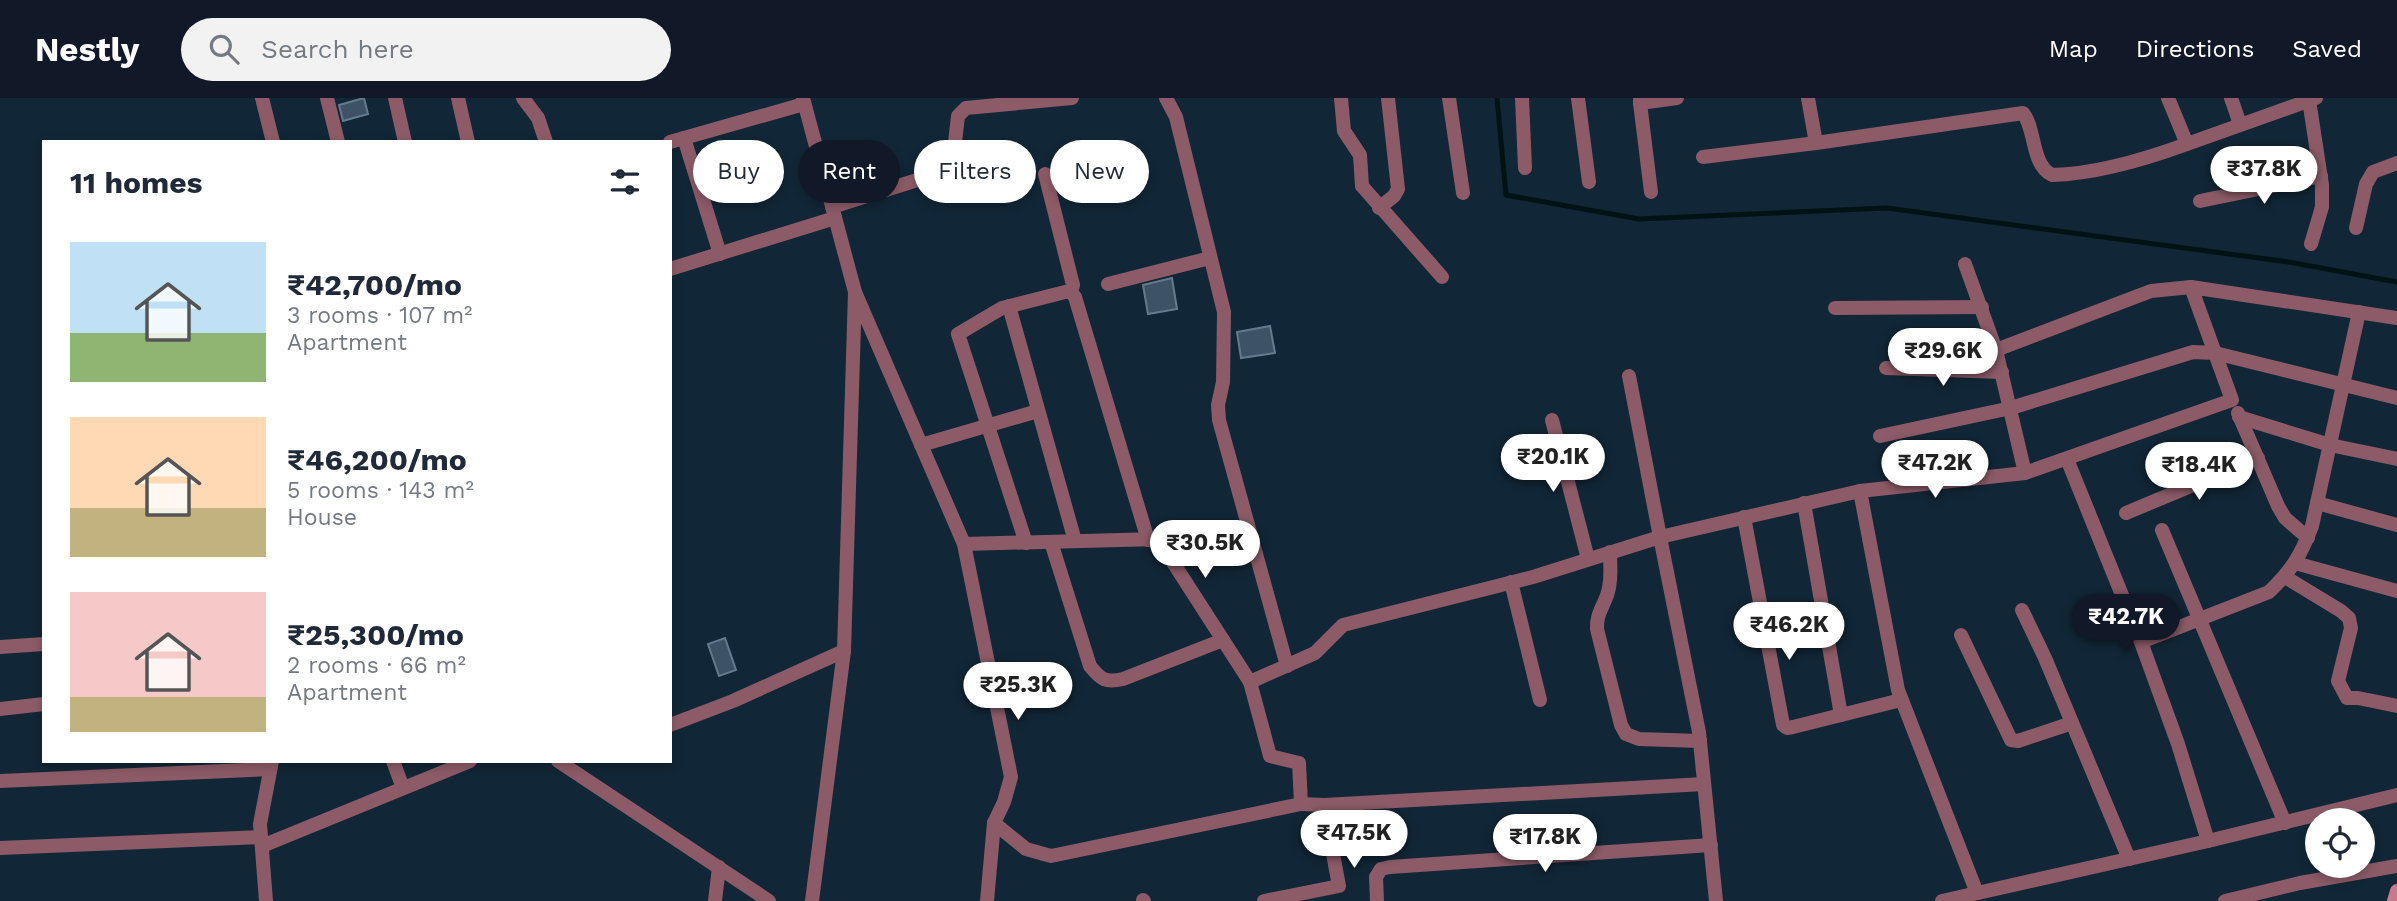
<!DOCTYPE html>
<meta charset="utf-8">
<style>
body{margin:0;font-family:"Work Sans",sans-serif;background:#f2f2f3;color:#1f2937;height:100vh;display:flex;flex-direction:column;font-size:26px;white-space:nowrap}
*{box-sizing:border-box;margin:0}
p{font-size:23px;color:#747a83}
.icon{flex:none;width:38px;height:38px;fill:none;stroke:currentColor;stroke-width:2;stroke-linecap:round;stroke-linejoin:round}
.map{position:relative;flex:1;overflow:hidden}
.details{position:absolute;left:42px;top:42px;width:630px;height:623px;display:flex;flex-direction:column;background:#fff;border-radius:0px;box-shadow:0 4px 10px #0003}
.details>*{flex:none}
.banner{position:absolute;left:693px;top:42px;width:665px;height:63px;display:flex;gap:14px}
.buttons{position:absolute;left:2305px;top:710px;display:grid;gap:14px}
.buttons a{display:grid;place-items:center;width:70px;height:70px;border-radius:50%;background:#fff;box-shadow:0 4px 10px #0003;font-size:35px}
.price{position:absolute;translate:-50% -60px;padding:0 16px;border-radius:24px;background:#fff;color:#222;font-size:23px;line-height:46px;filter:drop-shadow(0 2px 4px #0008)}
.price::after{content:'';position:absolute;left:50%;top:42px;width:21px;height:16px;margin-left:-10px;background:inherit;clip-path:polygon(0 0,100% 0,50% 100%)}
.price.current{background:#111827;color:#fff}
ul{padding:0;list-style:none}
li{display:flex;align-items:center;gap:21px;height:175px;padding:0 28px}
li span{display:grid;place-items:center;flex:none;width:196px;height:140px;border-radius:0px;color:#555}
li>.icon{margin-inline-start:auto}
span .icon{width:84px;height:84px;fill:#fffc;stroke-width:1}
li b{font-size:30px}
h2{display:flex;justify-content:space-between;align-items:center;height:84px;padding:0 28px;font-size:30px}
.chip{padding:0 24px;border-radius:32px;background:#fff;box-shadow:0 4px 10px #0003;font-size:24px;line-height:63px}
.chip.current{background:#111827;color:#fff}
header{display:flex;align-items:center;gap:42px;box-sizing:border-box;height:98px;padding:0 35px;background:#111827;color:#fff}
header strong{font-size:33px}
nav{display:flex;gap:38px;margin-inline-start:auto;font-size:24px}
.search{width:490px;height:63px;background:#f2f2f3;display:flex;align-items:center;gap:18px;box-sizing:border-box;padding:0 24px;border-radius:38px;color:#747a83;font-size:26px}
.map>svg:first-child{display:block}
</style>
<header>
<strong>Nestly</strong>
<div class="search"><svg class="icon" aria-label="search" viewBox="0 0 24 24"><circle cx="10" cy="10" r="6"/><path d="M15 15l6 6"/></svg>Search here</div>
<nav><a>Map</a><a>Directions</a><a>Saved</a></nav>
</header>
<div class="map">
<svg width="2397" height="803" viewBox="0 0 2397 803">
<rect width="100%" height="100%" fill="#112636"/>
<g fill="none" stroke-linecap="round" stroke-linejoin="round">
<path stroke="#001314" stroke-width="5" d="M 1497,0 L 1506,97 L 1639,121 L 1887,110 L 2289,164 L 2397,184"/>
</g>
<g fill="#3d5365" stroke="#637b8e" stroke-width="2">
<path d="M 364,0 L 368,16 L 343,23 L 339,7 Z"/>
<path d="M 1172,180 L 1177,211 L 1148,216 L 1143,187 Z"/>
<path d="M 1270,228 L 1275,255 L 1241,260 L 1237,234 Z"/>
<path d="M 725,540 L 736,572 L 719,578 L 708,546 Z"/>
</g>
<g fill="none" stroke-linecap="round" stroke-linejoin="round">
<g stroke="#8c5b67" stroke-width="14">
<path d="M 262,0 L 273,44"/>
<path d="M 327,0 L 338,44"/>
<path d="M 395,0 L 405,44"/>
<path d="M 458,0 L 468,44"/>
<path d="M 523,0 L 538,20 L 546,44"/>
<path d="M 803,0 L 855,194 L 844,553 L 812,803"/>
<path d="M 1166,0 L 1176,19 L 1224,214 L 1223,284 L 1218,307 L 1219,322 L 1287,568"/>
<path d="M 1341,0 L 1344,33 L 1360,57 L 1362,88 L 1442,179"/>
<path d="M 1449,0 L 1463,95"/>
<path d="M 1522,0 L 1525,70"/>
<path d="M 1578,0 L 1589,84"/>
<path d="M 1640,0 L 1640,5 L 1677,0"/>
<path d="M 1808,0 L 1816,45 L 2023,15 C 2036,31 2031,67 2052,77 C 2095,76 2146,61 2187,46"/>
<path d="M 2168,0 L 2187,46 L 2316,0"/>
<path d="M 2231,0 L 2240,26"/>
<path d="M 2309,2 L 2322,87 L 2322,109 L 2311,146"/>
<path d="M 1640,5 L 1651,94"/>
<path d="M 684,40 L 720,156"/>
<path d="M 670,44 L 804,6"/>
<path d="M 1703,59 L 1816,45"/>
<path d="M 1045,76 L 1073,187 L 1071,194"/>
<path d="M 2200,103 L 2321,78"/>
<path d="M 832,109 L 952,71 L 958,18 L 966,10 L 1072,0"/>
<path d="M 1379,110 L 1394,98 L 1398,91 L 1388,0"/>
<path d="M 2356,130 L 2366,86 L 2373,74 L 2397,65"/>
<path d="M 1965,166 L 1996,252 L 2025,375"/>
<path d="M 670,171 L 835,120"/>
<path d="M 1108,186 L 1210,160"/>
<path d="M 855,194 L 964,446 L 1158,441 L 1250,584 L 1315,555 L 1343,527 L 1533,479 L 1660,439 L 1629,278"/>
<path d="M 1009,208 L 1075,443"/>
<path d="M 1835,210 L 1982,209"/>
<path d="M 1996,252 L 2151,193 L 2191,189"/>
<path d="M 1886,270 L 2002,274"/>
<path d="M 2238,315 L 2278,408 L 2285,420 L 2308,440"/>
<path d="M 2239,319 L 2330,347 L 2397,361"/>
<path d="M 1552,322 L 1588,461"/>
<path d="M 1880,338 L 2011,310 L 2193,254 L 2215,255 L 2397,300"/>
<path d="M 921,347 L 1038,313"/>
<path d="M 2067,361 L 2141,544 L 2178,646 L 2208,743"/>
<path d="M 1860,393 L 1898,592 L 1977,795"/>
<path d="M 1804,405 L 1841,617"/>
<path d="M 2317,405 L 2397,427"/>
<path d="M 2126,415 L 2258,360"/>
<path d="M 1744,419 L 1783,627 L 1787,630 L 1793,629 L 1901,602"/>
<path d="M 2162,432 L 2285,725"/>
<path d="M 1051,444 L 1090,568 C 1101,582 1106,585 1123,581 L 1223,542"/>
<path d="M 1026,445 L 958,236 L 1002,210 L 1065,194 L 1071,194 L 1075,199 L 1148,442"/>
<path d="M 964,446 L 1011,679 L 1004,704 L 994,725 L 987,803"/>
<path d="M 1610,454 C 1610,467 1612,481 1608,494 C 1604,508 1596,516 1597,531 L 1621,627 L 1626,636 L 1639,641 L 1700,643"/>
<path d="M 2295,465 L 2397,493"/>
<path d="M 2285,479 L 2341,513 L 2349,520 L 2351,530 L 2338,583 L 2347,600 L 2358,600 L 2397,608"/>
<path d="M 1511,484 L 1540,602"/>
<path d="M 2022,512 L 2045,560 L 2129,761"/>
<path d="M 1961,537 L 2011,642 L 2018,643 L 2072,625"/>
<path d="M 2141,544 L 2269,494 C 2292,472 2301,457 2312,428 L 2359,214"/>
<path d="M 0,549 L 44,546"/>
<path d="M 0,611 L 44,606"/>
<path d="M 670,627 L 733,603 L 844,553"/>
<path d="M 393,663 L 403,690"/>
<path d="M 558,663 L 769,803"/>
<path d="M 0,683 L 270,671"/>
<path d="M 1324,707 L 1704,686"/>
<path d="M 994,725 L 1026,751 L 1051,758 L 1301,706 L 1299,665 L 1270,658 L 1250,584"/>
<path d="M 262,748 L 470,663"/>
<path d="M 0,750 L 261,739"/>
<path d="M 1143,802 L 1144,803"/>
<path d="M 266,803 L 260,726 L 272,663"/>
<path d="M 715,803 L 719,769"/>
<path d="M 1264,803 L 1339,788 L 1324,707 L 1301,706"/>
<path d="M 1377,803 L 1376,779 L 1381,771 L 1390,769 L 1711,747"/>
<path d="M 1716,803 L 1699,634 L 1660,439 L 1860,393 L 2025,375 L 2232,302 L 2191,189 L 2397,220"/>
<path d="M 1942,803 L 2208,743 L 2397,697"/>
<path d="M 2225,803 L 2300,785 L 2397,768"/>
</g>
<path stroke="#c7798d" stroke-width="14" d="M 2394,803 L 2397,793"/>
</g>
</svg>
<div class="buttons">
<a><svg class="icon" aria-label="locate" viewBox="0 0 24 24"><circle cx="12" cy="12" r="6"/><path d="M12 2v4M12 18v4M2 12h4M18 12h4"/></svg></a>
</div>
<b class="price" style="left:2264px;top:108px">₹37.8K</b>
<b class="price" style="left:1943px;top:290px">₹29.6K</b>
<b class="price" style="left:1553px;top:396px">₹20.1K</b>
<b class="price" style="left:1935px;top:402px">₹47.2K</b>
<b class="price" style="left:2199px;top:404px">₹18.4K</b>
<b class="price" style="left:1205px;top:482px">₹30.5K</b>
<b class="price current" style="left:2126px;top:556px">₹42.7K</b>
<b class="price" style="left:1789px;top:564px">₹46.2K</b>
<b class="price" style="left:1018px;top:624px">₹25.3K</b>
<b class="price" style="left:1354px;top:772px">₹47.5K</b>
<b class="price" style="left:1545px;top:776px">₹17.8K</b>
<div class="banner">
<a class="chip">Buy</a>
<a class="chip current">Rent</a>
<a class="chip">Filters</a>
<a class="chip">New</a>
</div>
<section class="details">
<h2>11 homes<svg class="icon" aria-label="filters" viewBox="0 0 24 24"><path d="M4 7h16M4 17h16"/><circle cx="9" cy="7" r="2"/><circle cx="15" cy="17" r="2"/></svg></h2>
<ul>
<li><span style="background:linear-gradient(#bfe0f5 65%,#8fb573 0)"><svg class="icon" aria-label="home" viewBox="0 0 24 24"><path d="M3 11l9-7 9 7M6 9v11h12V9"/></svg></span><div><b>₹42,700/mo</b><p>3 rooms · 107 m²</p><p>Apartment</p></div></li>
<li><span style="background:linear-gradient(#ffd9b3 65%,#c2b280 0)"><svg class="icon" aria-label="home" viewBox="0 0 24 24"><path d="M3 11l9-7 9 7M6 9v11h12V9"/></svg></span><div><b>₹46,200/mo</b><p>5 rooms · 143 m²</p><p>House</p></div></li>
<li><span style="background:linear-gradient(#f6c9c9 75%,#c2b280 0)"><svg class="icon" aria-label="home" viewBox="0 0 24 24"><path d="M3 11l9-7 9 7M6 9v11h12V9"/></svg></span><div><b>₹25,300/mo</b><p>2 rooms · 66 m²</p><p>Apartment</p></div></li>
</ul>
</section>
</div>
